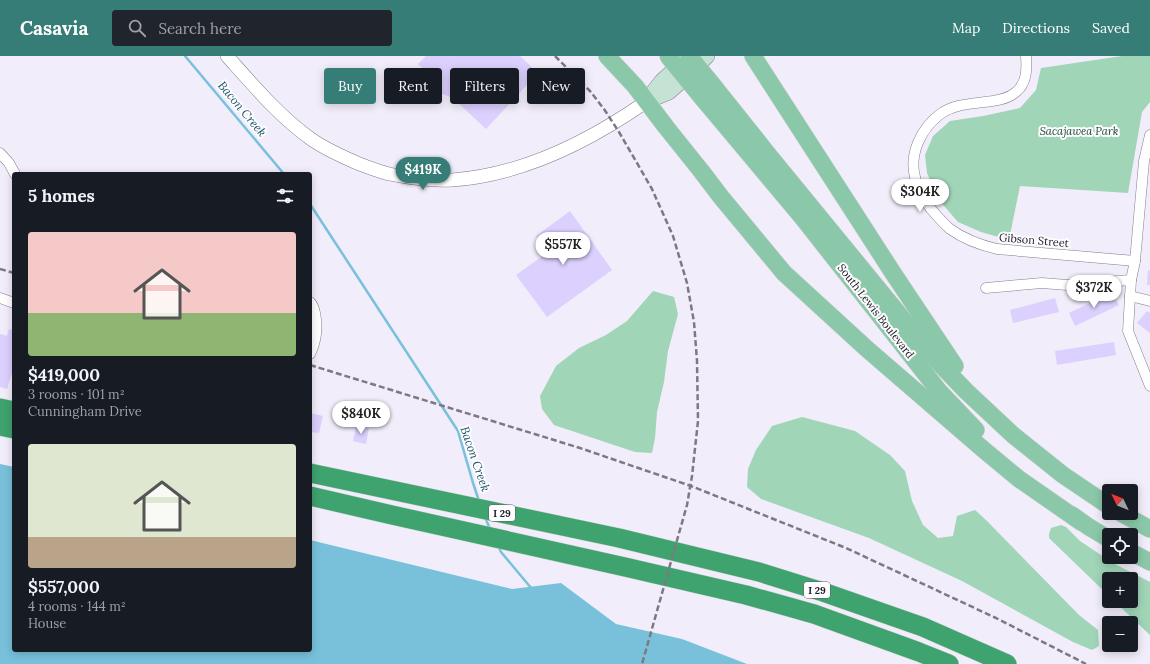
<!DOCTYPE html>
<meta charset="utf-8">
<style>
body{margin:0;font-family:Lora,serif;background:#20242c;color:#f1f3f6;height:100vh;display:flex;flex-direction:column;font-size:15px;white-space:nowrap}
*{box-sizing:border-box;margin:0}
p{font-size:13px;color:#9ea1a6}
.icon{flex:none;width:22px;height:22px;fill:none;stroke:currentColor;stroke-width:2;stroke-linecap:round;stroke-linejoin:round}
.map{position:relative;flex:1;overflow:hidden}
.details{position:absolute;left:12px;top:116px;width:300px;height:480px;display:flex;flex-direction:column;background:#171b24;border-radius:4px;box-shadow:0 2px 10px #0003}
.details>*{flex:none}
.guide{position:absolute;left:324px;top:12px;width:380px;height:36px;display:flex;gap:8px}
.needle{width:26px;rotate:313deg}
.fabs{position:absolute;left:1102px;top:428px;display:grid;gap:8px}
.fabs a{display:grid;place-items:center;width:36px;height:36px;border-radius:4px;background:#171b24;box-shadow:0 2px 10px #0003;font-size:20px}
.price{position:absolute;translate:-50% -34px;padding:0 9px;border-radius:14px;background:#fff;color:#222;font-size:13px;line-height:26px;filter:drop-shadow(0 1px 2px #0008)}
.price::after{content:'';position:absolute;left:50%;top:24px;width:12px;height:9px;margin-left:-6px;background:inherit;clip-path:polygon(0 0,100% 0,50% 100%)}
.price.active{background:#367d77;color:#fff}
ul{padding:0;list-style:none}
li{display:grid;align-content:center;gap:8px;height:212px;padding:0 16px}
li span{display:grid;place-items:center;height:124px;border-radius:4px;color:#555}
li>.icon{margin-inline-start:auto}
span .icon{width:72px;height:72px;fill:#fffc;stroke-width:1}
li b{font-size:17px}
h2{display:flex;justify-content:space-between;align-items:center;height:48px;padding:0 16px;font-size:17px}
.tag{padding:0 14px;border-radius:4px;background:#171b24;box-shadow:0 2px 10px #0003;font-size:14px;line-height:36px}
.tag.active{background:#367d77;color:#fff}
header{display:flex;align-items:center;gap:24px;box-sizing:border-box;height:56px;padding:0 20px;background:#367d77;color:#fff}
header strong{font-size:19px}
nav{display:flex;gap:22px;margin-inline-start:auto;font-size:14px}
.search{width:280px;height:36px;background:#20242c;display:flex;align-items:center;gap:10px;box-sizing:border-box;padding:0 14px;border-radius:4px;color:#9ea1a6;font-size:15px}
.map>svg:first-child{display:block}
</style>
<header>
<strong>Casavia</strong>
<div class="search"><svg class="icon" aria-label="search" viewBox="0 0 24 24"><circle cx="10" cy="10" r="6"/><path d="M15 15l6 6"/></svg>Search here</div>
<nav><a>Map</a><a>Directions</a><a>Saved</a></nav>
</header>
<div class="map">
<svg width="1150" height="608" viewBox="0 0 1150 608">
<rect width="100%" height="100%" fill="#f1edfa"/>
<g fill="#a0d5b8">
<path d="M 1122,0 L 1150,0 L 1150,46 L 1142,56 L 1128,137 L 1020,130 L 1009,184 L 981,176 L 958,166 L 938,143 L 927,117 L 925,99 L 933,80 L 950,65 L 983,60 L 1020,52 L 1036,34 L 1041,12 Z"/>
<path d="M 653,235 L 674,241 L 678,258 L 668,295 L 664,326 L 657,356 L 655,382 L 652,397 L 635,396 L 554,369 L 542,353 L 540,340 L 556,310 L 579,292 L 606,279 L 627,265 Z"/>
<path d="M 802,361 L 855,375 L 890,399 L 905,415 L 912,445 L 923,469 L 938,482 L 953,480 L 957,460 L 975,454 L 987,465 L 1079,559 L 1098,574 L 1099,590 L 1092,594 L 1073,586 L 962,525 L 869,482 L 761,443 L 747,431 L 748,413 L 756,394 L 772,370 Z"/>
<path d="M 1061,469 L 1066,471 L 1080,485 L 1113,507 L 1150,526 L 1150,579 L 1114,545 L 1131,545 L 1131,523 L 1109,523 L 1109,540 L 1049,482 L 1049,478 L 1051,472 Z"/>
</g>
<path fill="#79c1db" d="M 0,408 L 14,411 L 14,594 L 310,594 L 310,484 L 512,533 L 561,527 L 616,568 L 682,583 L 747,608 L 0,608 Z"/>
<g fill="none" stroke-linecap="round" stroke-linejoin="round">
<g stroke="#79c1db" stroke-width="2.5">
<path d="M 185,0 L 284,118"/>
<path d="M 310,148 L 458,375 L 473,427 L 479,445"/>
<path d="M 485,461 L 490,473"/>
<path d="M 498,490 L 501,496 L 532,533"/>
</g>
</g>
<g fill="#dcd0fe">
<path d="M 426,0 L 520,0 L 538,17 L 486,73 L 453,42 L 424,31 L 433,22 L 418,8 Z"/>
<path d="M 570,155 L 612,214 L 547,261 L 516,219 L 548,196 L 536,180 Z"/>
<path d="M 1148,214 L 1150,215 L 1150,229 L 1147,229 Z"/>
<path d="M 1112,236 L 1119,249 L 1075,270 L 1069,257 Z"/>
<path d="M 1055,242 L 1059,256 L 1013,267 L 1010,254 Z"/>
<path d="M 1147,255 L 1150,257 L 1150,277 L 1137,267 Z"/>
<path d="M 9,273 L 14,274 L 14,310 L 7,333 L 0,331 L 0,278 L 7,280 Z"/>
<path d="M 1114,286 L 1116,299 L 1057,309 L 1055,295 Z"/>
<path d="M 310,357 L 323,360 L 319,377 L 310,376 Z"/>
<path d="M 356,370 L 369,372 L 366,388 L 353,385 Z"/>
</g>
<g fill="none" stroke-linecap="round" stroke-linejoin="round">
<g stroke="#847f8b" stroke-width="11">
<g id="minor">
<path d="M 1026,0 C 1027,13 1027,27 1016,36 C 997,52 962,41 939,59 C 921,73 909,98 915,121 C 917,133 924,143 931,153 C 937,160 943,167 950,173 C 964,183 980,189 997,193 L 1135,205"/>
<path d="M 1150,79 L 1144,105 L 1135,205 L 1131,224 L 1128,275 L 1150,330"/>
<path d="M 0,97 L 9,107 L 15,118"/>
<path d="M 986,232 L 1042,227 L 1067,229 L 1131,224"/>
<path d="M 1130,240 L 1150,245"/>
<path d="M 0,242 L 14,247"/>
<path d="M 310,246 C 313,249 314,252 315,257 C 318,272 317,284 310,298"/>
</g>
</g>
<g stroke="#847f8b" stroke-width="14">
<path id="tertiary" d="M 227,0 C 253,29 279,60 311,83 C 325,93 341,100 357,107 C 367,111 378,115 389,118 C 409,122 431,125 452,124 C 523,119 590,85 647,45"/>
</g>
<g stroke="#847f8b" stroke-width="16">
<g id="secondary">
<path d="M 647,44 L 662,25 L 685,4"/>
<path d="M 647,45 L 669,36 L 689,18 L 707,0"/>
</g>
</g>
<g stroke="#d2d1d2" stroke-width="18">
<g id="primary">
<path d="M 607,0 L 635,30 L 666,71 L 702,116 L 721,141 L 784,217 L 867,293 L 984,394 L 1019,423 L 1081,466"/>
<path d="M 753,0 L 893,217 L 955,310"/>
<path d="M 716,33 L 767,97 L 938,306 L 966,335 L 1013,379 L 1063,419 L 1109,450"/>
<path d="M 704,44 L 802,161 L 939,335 L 976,374"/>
<path d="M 1121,457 L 1150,473"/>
<path d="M 1072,459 L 1089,471 L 1109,483"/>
<path d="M 1131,496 L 1150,506"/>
</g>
</g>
<g stroke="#d2d1d2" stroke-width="20">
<g id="motorway">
<path d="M 0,352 L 14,355"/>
<path d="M 0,370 L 14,373"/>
<path d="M 310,417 L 619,482 L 759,516 L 823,536 L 923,571 L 1007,608"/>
<path d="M 310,440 L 392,459 L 625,511 L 746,539 L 814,558 L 919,596 L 949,608"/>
</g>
</g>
<use href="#minor" stroke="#fff" stroke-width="10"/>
<use href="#tertiary" stroke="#fff" stroke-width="13"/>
<use href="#secondary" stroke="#c5e3d4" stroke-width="15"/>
<use href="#primary" stroke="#8bc8a9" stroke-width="17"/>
<use href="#motorway" stroke="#3ea36f" stroke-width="19"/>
<g stroke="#7c7982" stroke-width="2.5" stroke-dasharray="6 3" stroke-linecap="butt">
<path d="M 555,0 L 590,35 L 604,53 L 619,76 L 652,133 L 673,180 L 687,227 L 694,266 L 697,305 L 698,365 L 692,420 L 687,449 L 642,608"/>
<path d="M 0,213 L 14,217"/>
<path d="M 310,309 L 580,392 L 691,430 L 846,492 L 996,562 L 1086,608"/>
</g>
<g stroke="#d2d1d2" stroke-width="18" stroke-linecap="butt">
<g id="primary-bridge">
<path d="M 668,0 L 704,44"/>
<path d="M 689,0 L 716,33"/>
</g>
</g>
<use href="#primary-bridge" stroke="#8bc8a9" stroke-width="17"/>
</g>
<g text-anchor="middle" stroke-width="4" stroke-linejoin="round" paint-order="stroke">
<g fill="#fdfcff" stroke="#605e63" stroke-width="1">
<rect x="489" y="449" width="26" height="16" rx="3"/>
<rect x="804" y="526" width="26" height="16" rx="3"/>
</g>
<g font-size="10" font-weight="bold" fill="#1d1b20">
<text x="502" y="461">I 29</text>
<text x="817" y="538">I 29</text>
</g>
<g font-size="11" font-style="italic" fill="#194a34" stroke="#fdfcff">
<text x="1079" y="79">Sacajawea Park</text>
</g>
<g font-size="11" fill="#1d1b20" stroke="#fdfcff">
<text transform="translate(1034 184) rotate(5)" y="4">Gibson Street</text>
<text transform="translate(876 255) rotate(52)" y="4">South Lewis Boulevard</text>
</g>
<g font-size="12" font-style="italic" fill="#1a5567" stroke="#fdfcff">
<text transform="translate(242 53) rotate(50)" y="4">Bacon Creek</text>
<text transform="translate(475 403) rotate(71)" y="4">Bacon Creek</text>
</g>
</g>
</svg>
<div class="fabs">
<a><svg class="needle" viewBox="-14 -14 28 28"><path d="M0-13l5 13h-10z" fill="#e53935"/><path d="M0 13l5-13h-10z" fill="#9ea1a6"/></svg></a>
<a><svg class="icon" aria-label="locate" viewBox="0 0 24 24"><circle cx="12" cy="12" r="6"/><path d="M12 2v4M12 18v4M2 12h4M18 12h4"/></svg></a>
<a>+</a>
<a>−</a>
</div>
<b class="price active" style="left:423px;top:135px">$419K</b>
<b class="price" style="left:920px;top:157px">$304K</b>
<b class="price" style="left:563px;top:210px">$557K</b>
<b class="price" style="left:1094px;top:253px">$372K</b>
<b class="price" style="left:361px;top:379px">$840K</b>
<div class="guide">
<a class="tag active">Buy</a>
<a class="tag">Rent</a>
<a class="tag">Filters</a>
<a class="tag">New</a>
</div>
<section class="details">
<h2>5 homes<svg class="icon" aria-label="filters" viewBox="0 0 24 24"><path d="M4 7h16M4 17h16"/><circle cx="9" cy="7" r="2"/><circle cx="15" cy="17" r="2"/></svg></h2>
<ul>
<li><span style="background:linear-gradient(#f6c9c9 65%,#8fb573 0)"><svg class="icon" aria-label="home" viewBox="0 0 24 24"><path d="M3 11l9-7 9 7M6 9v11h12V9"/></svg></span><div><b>$419,000</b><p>3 rooms · 101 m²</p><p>Cunningham Drive</p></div></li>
<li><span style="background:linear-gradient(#dfe7d0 75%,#b9a48a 0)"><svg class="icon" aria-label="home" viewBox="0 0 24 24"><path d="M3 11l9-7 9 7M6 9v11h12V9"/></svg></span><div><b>$557,000</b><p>4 rooms · 144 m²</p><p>House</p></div></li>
</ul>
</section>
</div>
